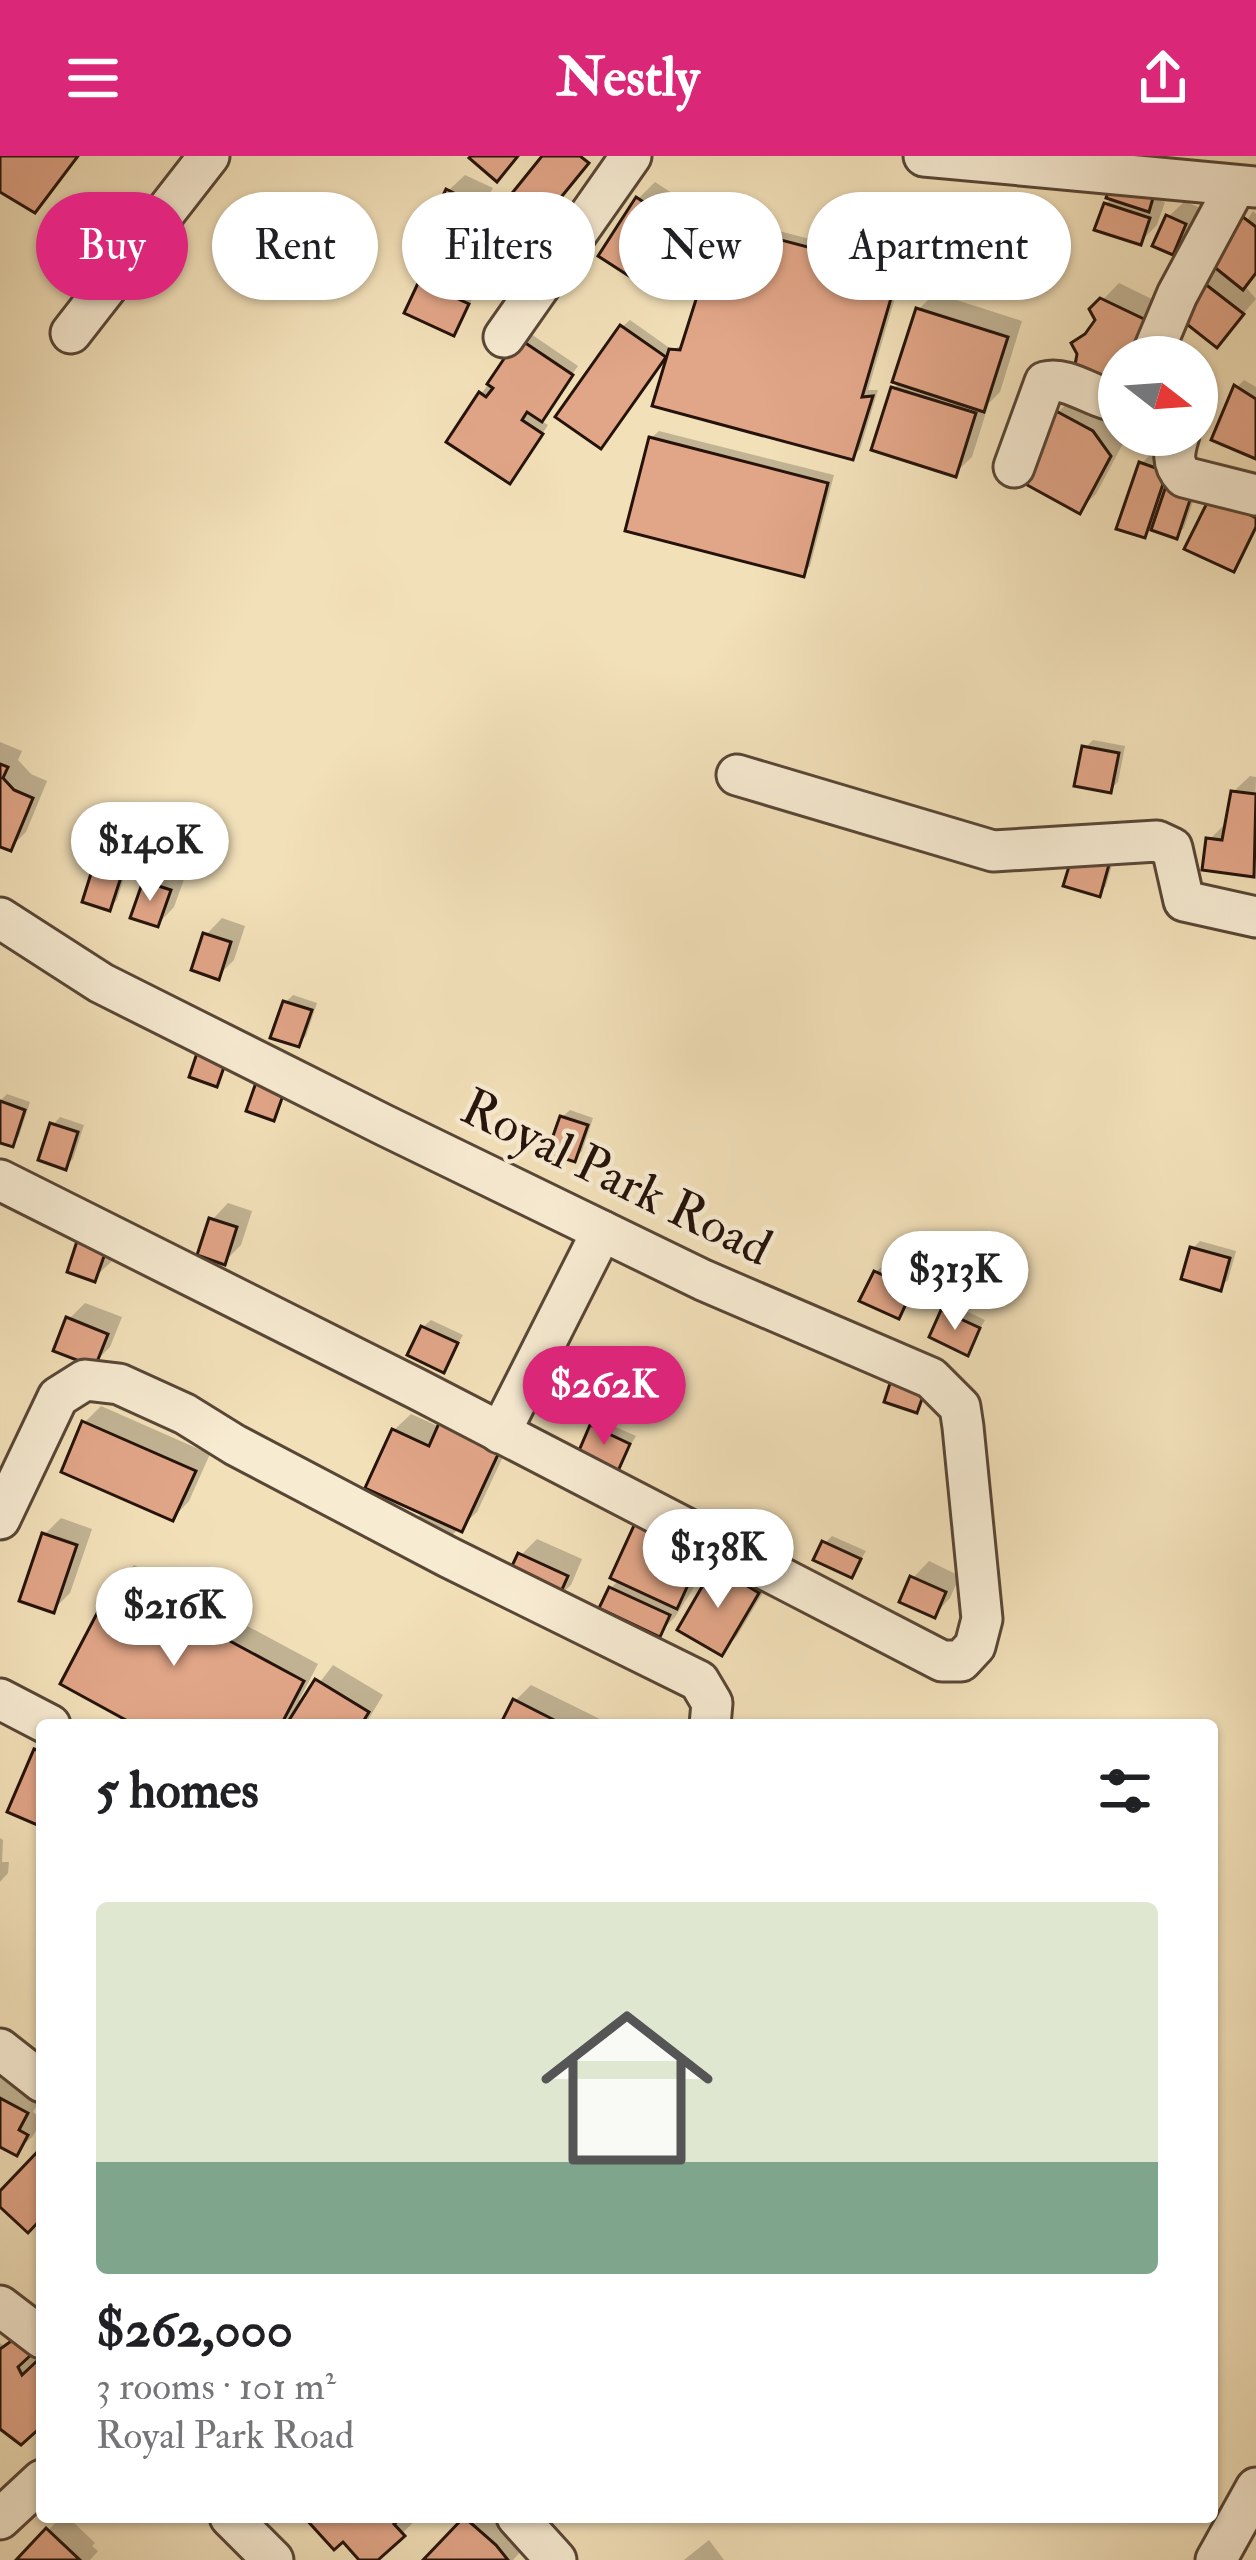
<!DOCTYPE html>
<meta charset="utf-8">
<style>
body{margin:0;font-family:"IM FELL Double Pica",serif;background:#f2f2f2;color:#202124;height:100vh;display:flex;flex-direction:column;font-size:45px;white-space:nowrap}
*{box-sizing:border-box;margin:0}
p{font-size:39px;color:#757577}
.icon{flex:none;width:66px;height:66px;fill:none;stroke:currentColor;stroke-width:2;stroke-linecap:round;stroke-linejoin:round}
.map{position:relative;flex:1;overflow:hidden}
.panel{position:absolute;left:36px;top:1563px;width:1182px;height:804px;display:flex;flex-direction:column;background:#fff;border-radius:12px;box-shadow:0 3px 9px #0004}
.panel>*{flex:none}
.guide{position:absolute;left:36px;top:36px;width:1185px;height:108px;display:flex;gap:24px}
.needle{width:78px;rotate:107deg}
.controls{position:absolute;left:1098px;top:180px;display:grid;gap:24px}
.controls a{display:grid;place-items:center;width:120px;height:120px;border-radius:50%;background:#fff;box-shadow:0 3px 9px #0004;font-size:60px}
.price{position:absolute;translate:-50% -102px;padding:0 27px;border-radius:42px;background:#fff;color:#222;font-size:39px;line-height:78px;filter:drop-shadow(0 3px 6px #0008)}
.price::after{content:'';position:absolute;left:50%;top:72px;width:36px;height:27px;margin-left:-18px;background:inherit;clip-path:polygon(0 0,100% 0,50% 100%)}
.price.on{background:#db2777;color:#fff}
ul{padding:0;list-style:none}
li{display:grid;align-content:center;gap:24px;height:636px;padding:0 60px}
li+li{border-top:3px solid #e0e0e0}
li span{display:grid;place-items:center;height:372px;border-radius:12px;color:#555}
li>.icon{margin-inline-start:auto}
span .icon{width:216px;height:216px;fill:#fffc;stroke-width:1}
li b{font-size:51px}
h2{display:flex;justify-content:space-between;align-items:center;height:144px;padding:0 60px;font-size:51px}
.pill{padding:0 42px;border-radius:54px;background:#fff;box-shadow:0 3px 9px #0004;font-size:42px;line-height:108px}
.pill.on{background:#db2777;color:#fff}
header{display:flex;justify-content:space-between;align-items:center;height:156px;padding:0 60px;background:#db2777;color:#fff;font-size:54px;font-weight:800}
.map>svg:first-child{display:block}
</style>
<header><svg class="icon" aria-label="menu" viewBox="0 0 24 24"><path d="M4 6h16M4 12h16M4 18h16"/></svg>Nestly<svg class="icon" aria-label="share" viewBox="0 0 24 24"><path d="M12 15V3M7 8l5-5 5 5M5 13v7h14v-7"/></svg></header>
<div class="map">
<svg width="1256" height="2404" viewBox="0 0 1256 2404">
<rect width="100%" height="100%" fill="#f2e0b9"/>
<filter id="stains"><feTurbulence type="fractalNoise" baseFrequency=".00167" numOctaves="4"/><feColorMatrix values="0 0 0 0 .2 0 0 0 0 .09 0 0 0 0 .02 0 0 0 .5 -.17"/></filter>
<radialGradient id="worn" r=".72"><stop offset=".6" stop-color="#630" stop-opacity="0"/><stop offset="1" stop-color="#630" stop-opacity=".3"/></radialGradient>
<g fill="#0003">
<path d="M 465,19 L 493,32 L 489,39 L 528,57 L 506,103 L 489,119 L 455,103 L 448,110 L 448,35 Z"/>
<path d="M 1163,21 L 1156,43 L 1165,46 L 1157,69 L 1140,86 L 1106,48 L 1113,41 Z"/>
<path d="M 655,26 L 713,64 L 676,120 L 660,136 L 638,43 Z"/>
<path d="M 1185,45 L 1200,52 L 1189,79 L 1172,95 L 1168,61 Z"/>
<path d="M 1253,55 L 1256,58 L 1256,115 L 1244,129 L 1256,143 L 1217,188 L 1202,126 L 1218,110 Z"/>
<path d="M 730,62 L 905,108 L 868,234 L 878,234 L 860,293 L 852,301 L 673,194 L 685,187 L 723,70 Z"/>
<path d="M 429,119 L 474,140 L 453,177 L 422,127 Z"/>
<path d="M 1119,127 L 1162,148 L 1137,201 L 1119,201 L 1117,226 L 1080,198 L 1075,187 L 1098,164 L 1093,154 Z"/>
<path d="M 935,137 L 1022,165 L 1000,236 L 989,247 L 972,301 L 955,317 L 894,232 L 900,226 L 918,154 Z"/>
<path d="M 630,164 L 671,193 L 608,282 L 622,171 Z"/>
<path d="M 528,176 L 578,210 L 540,264 L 548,269 L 517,317 L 481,238 Z"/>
<path d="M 1244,224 L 1256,231 L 1256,300 L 1237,231 Z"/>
<path d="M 1075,240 L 1109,259 L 1119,279 L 1126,282 L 1096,338 L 1079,354 L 1058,256 Z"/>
<path d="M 659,275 L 834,319 L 810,410 L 803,418 L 651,282 Z"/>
<path d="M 1158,291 L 1199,328 L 1184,372 L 1176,379 L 1152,371 L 1144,379 L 1141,308 Z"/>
<path d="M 1093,584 L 1125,590 L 1118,626 L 1110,634 L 1085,592 Z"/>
<path d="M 0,586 L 22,595 L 18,604 L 31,618 L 47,625 L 26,676 L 10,692 L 0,688 Z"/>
<path d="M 1250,620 L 1256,621 L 1253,717 L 1209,684 L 1226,667 L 1233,636 Z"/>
<path d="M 1115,698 L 1106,730 L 1099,738 L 1066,728 Z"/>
<path d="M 104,702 L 127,711 L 117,744 L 109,752 L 96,710 Z"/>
<path d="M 162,710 L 186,718 L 174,751 L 158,768 L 145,726 Z"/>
<path d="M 222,762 L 245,770 L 234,804 L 218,820 L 206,779 Z"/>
<path d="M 293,839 L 317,847 L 306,880 L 298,888 L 286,846 Z"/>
<path d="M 7,938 L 30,946 L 19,980 L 12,988 L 0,984 L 0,945 Z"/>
<path d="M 570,954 L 593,962 L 582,995 L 575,1003 L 562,961 Z"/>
<path d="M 60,961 L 84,969 L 73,1003 L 65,1010 L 53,969 Z"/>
<path d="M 228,1047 L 252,1055 L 241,1089 L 225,1105 L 212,1064 Z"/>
<path d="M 122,1072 L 111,1106 L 94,1122 L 71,1114 Z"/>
<path d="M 1200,1085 L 1236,1095 L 1228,1124 L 1220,1131 L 1193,1092 Z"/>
<path d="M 884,1109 L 918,1125 L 898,1160 L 876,1116 Z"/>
<path d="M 85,1147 L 122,1161 L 110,1191 L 94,1207 L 69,1163 Z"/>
<path d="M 951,1148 L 985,1164 L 967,1196 L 944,1156 Z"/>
<path d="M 431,1164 L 463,1179 L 444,1213 L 423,1171 Z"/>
<path d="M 522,1206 L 555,1221 L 535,1255 L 502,1240 Z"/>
<path d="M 101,1250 L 210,1298 L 189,1345 L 173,1362 L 85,1266 Z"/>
<path d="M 411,1258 L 440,1271 L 515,1275 L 477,1356 L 440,1390 L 416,1363 L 423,1356 L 394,1274 Z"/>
<path d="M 600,1264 L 636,1280 L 617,1312 L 593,1271 Z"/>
<path d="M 61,1362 L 92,1373 L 70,1437 L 54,1453 L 44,1379 Z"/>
<path d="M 717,1379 L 693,1433 L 675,1461 L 659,1477 L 611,1432 L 620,1423 Z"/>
<path d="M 832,1380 L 866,1395 L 852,1419 L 825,1387 Z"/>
<path d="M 537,1383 L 582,1403 L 571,1429 L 554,1445 L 521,1399 Z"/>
<path d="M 733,1396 L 773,1420 L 737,1480 L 721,1497 L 717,1412 Z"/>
<path d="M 929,1405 L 960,1420 L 950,1442 L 934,1459 L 913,1422 Z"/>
<path d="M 134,1409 L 318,1508 L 299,1544 L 304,1547 L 333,1509 L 383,1539 L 365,1569 L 141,1569 L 118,1425 Z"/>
<path d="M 531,1529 L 612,1569 L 503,1569 L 515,1545 Z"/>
<path d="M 0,1682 L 3,1684 L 2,1706 L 9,1706 L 8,1717 L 0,1726 Z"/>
<path d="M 0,1917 L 42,1940 L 33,1956 L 42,1963 L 33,1980 L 16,1996 L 0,1987 Z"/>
<path d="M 12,2183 L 33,2193 L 40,2206 L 42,2203 L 42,2265 L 0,2269 L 0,2187 L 5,2191 Z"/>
<path d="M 61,2361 L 68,2361 L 95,2387 L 92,2390 L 98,2395 L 90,2404 L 20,2404 Z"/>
<path d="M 308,2361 L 419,2361 L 374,2404 L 363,2404 L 343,2381 Z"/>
<path d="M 469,2361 L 499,2361 L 526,2390 L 513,2404 L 427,2404 Z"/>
<path d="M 709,2384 L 724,2404 L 684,2404 Z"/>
</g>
<g fill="#e1a587" stroke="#25130b" stroke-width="3">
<path d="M 0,0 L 78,0 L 35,57 L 0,36 Z"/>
<path d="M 471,0 L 518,0 L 497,26 L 469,2 Z"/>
<path d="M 542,0 L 580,0 L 589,7 L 540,67 L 509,41 Z"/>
<path d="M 1115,15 L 1157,28 L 1149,56 L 1106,42 Z"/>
<path d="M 446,33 L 478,49 L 475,56 L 513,74 L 490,123 L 452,105 L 448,113 L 416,98 Z"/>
<path d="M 636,41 L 698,82 L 660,140 L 598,100 Z"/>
<path d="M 1104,47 L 1150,62 L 1141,89 L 1094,74 Z"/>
<path d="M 1166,59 L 1186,68 L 1173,99 L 1152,90 Z"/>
<path d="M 1243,61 L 1256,71 L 1256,117 L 1243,134 L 1208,106 Z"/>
<path d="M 720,68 L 899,115 L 862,241 L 873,240 L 853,304 L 652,250 L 669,193 L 680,194 Z"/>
<path d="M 1200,124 L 1244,158 L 1217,192 L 1174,158 Z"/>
<path d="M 419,125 L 469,148 L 454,180 L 404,157 Z"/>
<path d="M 1100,142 L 1148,165 L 1131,201 L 1119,201 L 1118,229 L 1075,209 L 1077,198 L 1071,187 L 1085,178 L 1095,164 L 1089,153 Z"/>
<path d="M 916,152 L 1008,181 L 984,256 L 892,226 Z"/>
<path d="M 620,169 L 666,201 L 601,293 L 555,261 Z"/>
<path d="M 518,182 L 573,219 L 542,266 L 527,256 L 522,264 L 543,278 L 510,328 L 446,286 L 479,236 L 486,241 L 493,232 L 487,228 Z"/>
<path d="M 1234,229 L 1256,243 L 1256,303 L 1211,284 Z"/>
<path d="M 891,231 L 976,257 L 956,321 L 871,294 Z"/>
<path d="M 1056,255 L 1093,275 L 1111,300 L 1080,358 L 1018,324 Z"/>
<path d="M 649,281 L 828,327 L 804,421 L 625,375 Z"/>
<path d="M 1139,306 L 1167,316 L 1145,382 L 1116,373 Z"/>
<path d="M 1167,327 L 1193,335 L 1177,383 L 1151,374 Z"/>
<path d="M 1211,339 L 1256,362 L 1256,371 L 1234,416 L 1184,393 Z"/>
<path d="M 1082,590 L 1119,597 L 1111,637 L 1074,630 Z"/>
<path d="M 0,608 L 8,611 L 3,622 L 14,634 L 33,642 L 11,695 L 0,691 Z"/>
<path d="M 1231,635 L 1256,638 L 1254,721 L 1202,714 L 1206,682 L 1222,684 Z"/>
<path d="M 1074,694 L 1110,705 L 1100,741 L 1063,730 Z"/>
<path d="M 94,708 L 122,718 L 110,755 L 82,746 Z"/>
<path d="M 143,725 L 171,734 L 158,771 L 130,762 Z"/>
<path d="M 203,777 L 231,786 L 219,824 L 191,814 Z"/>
<path d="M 283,845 L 312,854 L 299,891 L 270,882 Z"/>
<path d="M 201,885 L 230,894 L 217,931 L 189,921 Z"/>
<path d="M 259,918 L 287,928 L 274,965 L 246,955 Z"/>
<path d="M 0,945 L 25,954 L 13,991 L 0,987 Z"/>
<path d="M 560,960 L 588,969 L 575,1006 L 547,997 Z"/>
<path d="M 50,967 L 78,976 L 66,1014 L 38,1004 Z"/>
<path d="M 209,1062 L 237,1071 L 225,1109 L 197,1099 Z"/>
<path d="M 79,1079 L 108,1089 L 95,1126 L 67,1116 Z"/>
<path d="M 1190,1091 L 1230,1102 L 1221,1135 L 1181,1123 Z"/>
<path d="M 874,1115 L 913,1133 L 899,1163 L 859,1145 Z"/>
<path d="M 941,1154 L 980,1172 L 968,1200 L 929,1181 Z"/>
<path d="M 66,1161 L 108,1178 L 95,1211 L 53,1195 Z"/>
<path d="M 421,1170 L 458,1187 L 444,1217 L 407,1199 Z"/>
<path d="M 894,1215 L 928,1226 L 917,1257 L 884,1246 Z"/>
<path d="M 82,1265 L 196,1315 L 173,1365 L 61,1316 Z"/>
<path d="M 440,1265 L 501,1292 L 462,1376 L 365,1332 L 392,1273 L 429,1290 Z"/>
<path d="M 590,1269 L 630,1288 L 618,1315 L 578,1297 Z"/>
<path d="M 636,1365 L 703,1396 L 677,1453 L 610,1422 Z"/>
<path d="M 42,1377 L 77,1389 L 54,1457 L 19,1445 Z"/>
<path d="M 822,1385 L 861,1403 L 852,1422 L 813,1404 Z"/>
<path d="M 518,1397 L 568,1420 L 555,1449 L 505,1425 Z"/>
<path d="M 714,1410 L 759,1437 L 722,1500 L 677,1474 Z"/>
<path d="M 910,1420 L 946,1436 L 935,1462 L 899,1446 Z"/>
<path d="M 115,1423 L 304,1525 L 281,1569 L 135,1569 L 60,1528 Z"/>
<path d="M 609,1431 L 670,1459 L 660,1481 L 599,1452 Z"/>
<path d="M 315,1523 L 369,1556 L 361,1569 L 286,1569 Z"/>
<path d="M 513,1543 L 564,1569 L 500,1569 Z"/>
<path d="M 34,1593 L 42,1596 L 42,1671 L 7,1656 Z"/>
<path d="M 0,1942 L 28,1957 L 19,1974 L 28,1979 L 17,2000 L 0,1991 Z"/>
<path d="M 42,1991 L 42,2062 L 28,2077 L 0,2051 L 0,2035 Z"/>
<path d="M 17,2181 L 33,2197 L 18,2211 L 22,2219 L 38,2204 L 42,2210 L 42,2270 L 21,2289 L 0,2273 L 0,2193 Z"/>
<path d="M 304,2361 L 402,2361 L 394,2368 L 405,2380 L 378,2404 L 359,2404 L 343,2386 L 334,2394 Z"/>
<path d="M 464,2361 L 496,2389 L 508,2404 L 423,2404 Z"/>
<path d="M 46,2372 L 80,2404 L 16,2404 Z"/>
</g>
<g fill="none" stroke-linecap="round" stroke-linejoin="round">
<g stroke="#584636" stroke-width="45">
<g id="minor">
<path d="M 924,0 L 1256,31"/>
<path d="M 71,177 L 209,0"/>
<path d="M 504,181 L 631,0"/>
<path d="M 1151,201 L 1177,139 L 1235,31"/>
<path d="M 1179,279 C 1174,296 1171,307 1184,321 L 1256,339"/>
<path d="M 1014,311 L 1045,226 C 1069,220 1094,243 1119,246"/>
<path d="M 737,619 L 993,695 L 1157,685 L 1172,692 L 1184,745 L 1256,761"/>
<path d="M 0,762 L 101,827 L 384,969 L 703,1124 L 931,1222 L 960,1251 L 963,1271 L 982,1463 L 975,1490 L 961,1505 L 942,1505 L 417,1233 L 0,1024"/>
<path d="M 500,1277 L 602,1075"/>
<path d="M 0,1363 L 58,1241 L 85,1224 L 119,1228 L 185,1258 L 235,1289 L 448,1401 L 699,1525 L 712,1547 L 710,1569"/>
<path d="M 0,1543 L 50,1569"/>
<path d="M 0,1893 L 42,1926"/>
<path d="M 0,2150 L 42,2182"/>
<path d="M 230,2361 L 273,2404"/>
<path d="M 517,2361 L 556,2404"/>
<path d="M 0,2363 L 42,2324"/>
<path d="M 1216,2404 L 1256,2332"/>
</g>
</g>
<use href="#minor" stroke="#f7ebd2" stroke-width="39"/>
</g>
<g text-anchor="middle" stroke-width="9" stroke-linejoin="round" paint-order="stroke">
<g font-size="51" fill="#25130b" stroke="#f7ebd2">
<text transform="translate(617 1020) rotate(26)" y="18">Royal Park Road</text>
</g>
</g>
<rect width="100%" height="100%" filter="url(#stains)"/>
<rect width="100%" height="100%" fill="url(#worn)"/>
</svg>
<div class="controls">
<a><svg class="needle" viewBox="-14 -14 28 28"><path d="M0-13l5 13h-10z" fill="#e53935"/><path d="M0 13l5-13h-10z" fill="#757577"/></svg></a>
</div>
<b class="price" style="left:150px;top:748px">$140K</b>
<b class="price" style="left:955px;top:1177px">$313K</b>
<b class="price on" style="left:604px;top:1292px">$262K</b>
<b class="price" style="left:718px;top:1455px">$138K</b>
<b class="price" style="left:174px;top:1513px">$216K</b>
<div class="guide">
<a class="pill on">Buy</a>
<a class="pill">Rent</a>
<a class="pill">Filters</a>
<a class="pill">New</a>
<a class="pill">Apartment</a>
</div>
<section class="panel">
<h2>5 homes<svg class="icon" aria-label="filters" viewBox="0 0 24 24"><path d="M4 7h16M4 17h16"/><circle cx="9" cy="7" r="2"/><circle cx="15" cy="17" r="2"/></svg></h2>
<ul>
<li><span style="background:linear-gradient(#dfe7d0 70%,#7fa58c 0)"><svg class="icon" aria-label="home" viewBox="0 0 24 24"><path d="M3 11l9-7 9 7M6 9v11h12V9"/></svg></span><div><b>$262,000</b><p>3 rooms · 101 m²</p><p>Royal Park Road</p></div></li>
</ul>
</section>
</div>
